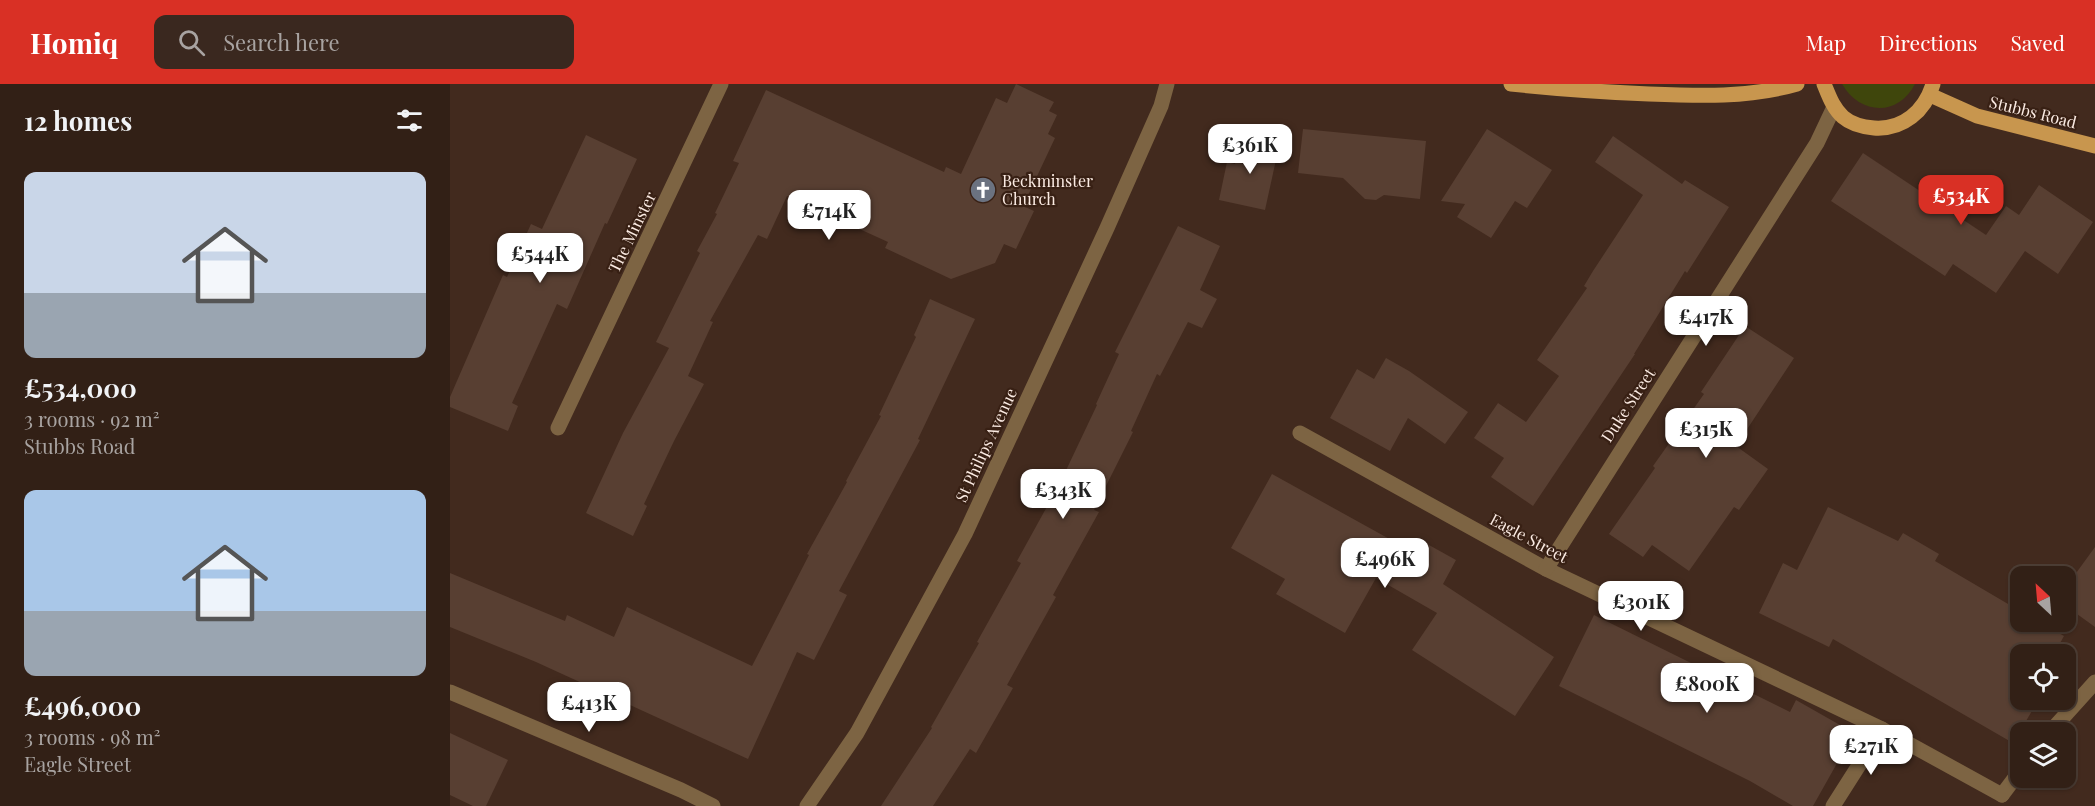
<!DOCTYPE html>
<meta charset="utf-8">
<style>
body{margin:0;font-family:"Playfair Display",serif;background:#3a281f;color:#f1f3f6;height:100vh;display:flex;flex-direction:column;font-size:22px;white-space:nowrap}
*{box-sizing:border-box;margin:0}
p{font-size:20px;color:#a8a3a1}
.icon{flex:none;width:33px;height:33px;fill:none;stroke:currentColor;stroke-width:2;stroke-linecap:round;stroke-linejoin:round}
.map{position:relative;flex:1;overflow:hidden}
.drawer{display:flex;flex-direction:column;background:#322016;width:450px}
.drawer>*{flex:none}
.needle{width:39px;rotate:334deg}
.tools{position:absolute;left:1560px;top:482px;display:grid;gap:12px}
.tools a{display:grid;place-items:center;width:66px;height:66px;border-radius:12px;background:#322016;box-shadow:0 2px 4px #0004,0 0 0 2px #4d3e35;font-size:30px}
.price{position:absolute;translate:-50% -51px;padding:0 14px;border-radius:12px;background:#fff;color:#222;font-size:20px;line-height:39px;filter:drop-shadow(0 2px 3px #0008)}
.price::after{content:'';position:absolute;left:50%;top:36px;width:18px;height:14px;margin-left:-9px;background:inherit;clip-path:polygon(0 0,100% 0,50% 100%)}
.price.on{background:#d93025;color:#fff}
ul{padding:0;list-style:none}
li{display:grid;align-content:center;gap:12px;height:318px;padding:0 24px}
li span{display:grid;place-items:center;height:186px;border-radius:12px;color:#555}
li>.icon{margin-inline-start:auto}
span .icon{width:108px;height:108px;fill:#fffc;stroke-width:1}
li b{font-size:26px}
h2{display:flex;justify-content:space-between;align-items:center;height:72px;padding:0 24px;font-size:26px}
header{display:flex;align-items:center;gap:36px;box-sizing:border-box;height:84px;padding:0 30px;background:#d93025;color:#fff}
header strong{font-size:28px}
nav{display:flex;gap:33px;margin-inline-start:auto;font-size:21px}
.search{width:420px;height:54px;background:#3a281f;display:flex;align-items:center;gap:15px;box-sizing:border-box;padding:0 21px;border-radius:12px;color:#a8a3a1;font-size:22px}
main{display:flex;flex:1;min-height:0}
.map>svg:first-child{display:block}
</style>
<header>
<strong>Homiq</strong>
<div class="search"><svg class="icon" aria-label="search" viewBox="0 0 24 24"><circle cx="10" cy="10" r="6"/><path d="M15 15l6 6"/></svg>Search here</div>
<nav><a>Map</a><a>Directions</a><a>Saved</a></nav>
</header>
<main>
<section class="drawer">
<h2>12 homes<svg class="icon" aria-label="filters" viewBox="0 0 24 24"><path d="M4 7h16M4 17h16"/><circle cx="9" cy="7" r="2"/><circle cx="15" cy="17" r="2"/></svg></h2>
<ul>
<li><span style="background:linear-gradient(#c9d6e8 65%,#9aa5b1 0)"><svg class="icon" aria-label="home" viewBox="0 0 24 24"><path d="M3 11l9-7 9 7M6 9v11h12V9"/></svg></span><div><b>£534,000</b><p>3 rooms · 92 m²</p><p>Stubbs Road</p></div></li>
<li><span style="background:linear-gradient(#a9c7e8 65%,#9aa5b1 0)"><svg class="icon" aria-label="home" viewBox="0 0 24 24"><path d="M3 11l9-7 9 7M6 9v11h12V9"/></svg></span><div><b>£496,000</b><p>3 rooms · 98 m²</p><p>Eagle Street</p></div></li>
</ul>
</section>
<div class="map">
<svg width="1645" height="722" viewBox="0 0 1645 722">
<rect width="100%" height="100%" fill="#422a1e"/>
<path fill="#3f460c" d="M 1392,0 L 1465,0 C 1448,33 1410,31 1392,0 Z"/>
<g fill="#583f32">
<path d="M 566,0 L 604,18 L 599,27 L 607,31 L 598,50 L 605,54 L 573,122 L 584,127 L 566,165 L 554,160 L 545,179 L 501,195 L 435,164 L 438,158 L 337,112 L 317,155 L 308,151 L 260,237 L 263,238 L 238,292 L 254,300 L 224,357 L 194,420 L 197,422 L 183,452 L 136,429 L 173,349 L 219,264 L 206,258 L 250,169 L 247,167 L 267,130 L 265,129 L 289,79 L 283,77 L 316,6 L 494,88 L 496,83 L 511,90 L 546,14 L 557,19 Z"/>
<path d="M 853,45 L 976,57 L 970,115 L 934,111 L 926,116 L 915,115 L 893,94 L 848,89 Z"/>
<path d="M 1037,45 L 1102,86 L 1077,124 L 1065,117 L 1041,154 L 1007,133 L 1015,120 L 991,117 Z"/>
<path d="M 136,51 L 187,75 L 157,140 L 155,139 L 117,225 L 107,220 L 62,319 L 68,322 L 58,347 L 0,323 L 0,313 L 53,191 L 57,193 L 81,140 L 92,145 Z"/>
<path d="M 1163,52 L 1232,100 L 1235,96 L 1279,123 L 1237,189 L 1235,187 L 1184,270 L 1185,270 L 1083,422 L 1041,393 L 1054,374 L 1024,354 L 1048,319 L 1076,338 L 1109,292 L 1087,276 L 1137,204 L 1134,202 L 1143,187 L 1193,111 L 1145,78 Z"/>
<path d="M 790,54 L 829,62 L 815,126 L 769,116 L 777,78 L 785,80 Z"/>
<path d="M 1413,69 L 1536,151 L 1556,122 L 1569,131 L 1589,101 L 1643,138 L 1608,190 L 1575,167 L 1546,209 L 1503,180 L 1495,192 L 1381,117 Z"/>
<path d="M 728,142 L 770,162 L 750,206 L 767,215 L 752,244 L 738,238 L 710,292 L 707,290 L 681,347 L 683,348 L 644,426 L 649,428 L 603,511 L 606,513 L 557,601 L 563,604 L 526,669 L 520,665 L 483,722 L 431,722 L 482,644 L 481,643 L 529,559 L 527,558 L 571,479 L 567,477 L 610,399 L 647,321 L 646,320 L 669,270 L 665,268 Z"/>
<path d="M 480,215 L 525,235 L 468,355 L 470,356 L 389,507 L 397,511 L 364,576 L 347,568 L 298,675 L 86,578 L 0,543 L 0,489 L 115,537 L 117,531 L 164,553 L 177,523 L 302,582 L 359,471 L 357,470 L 397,398 L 396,397 L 431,332 L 429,331 L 466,253 L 464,251 Z"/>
<path d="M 1295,242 L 1344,274 L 1286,362 L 1318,385 L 1289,426 L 1284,423 L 1239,487 L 1202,461 L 1193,473 L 1159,450 L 1205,384 L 1203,382 L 1254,310 L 1251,308 Z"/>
<path d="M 936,274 L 959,287 L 1018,328 L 995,360 L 958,334 L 940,367 L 880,334 L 907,285 L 924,295 Z"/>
<path d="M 822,390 L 963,468 L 970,456 L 1006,476 L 993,500 L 1104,573 L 1065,632 L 962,566 L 987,529 L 926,494 L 895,549 L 826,510 L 835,495 L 781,464 Z"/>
<path d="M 1378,423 L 1448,457 L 1453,449 L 1489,470 L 1485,477 L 1570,527 L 1570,537 L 1588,537 L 1614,552 L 1604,570 L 1570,570 L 1570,615 L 1589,615 L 1563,659 L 1383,555 L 1379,563 L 1309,529 L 1333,479 L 1347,486 Z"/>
<path d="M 1645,463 L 1645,543 L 1616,522 L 1616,503 Z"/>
<path d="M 1144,531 L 1340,628 L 1346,616 L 1404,649 L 1363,722 L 1343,722 L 1300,697 L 1109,602 Z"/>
<path d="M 0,649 L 58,676 L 36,722 L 23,722 L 0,711 Z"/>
</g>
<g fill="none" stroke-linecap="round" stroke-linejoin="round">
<g stroke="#7d6443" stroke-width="15">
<path d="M 108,344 L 271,0"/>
<path d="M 850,349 L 1096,485 L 1432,645 L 1552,711"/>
<path d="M 1096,485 L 1367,59 L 1384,23"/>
<path d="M 0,608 L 231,706 L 263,722"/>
<path d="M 1600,648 L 1645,598"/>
<path d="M 1552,711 L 1570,687"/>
<path d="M 357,722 L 407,649 L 515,450 L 657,144 L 711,22 L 717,0"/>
<path d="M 1383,722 L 1432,645"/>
</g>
<g stroke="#c8964e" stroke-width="15">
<path d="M 1061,0 C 1107,5 1153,8 1199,10 C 1249,12 1299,14 1347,0"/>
<path d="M 1374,0 C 1379,12 1383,24 1393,33 C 1401,40 1413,43 1424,44 C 1453,46 1475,27 1483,0"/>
<path d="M 1480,11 L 1527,32 L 1645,62"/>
</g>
</g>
<defs>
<g id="church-disc" transform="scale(1.35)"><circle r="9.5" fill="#6b7280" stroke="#382014"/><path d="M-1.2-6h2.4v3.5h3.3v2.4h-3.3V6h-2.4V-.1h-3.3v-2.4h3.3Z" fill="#fff"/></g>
</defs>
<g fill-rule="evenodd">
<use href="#church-disc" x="533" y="106"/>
</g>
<g text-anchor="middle" stroke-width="4.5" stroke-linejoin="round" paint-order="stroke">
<g font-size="16" fill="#fbebe3" stroke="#382014">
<text transform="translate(1583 28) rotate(14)" y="6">Stubbs Road</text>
<text transform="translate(182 148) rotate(-64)" y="6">The Minster</text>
<text transform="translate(1178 321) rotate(-57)" y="6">Duke Street</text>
<text transform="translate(536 361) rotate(-65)" y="6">St Philips Avenue</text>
<text transform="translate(1079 454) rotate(28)" y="6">Eagle Street</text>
</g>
<g font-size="16" fill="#fbebe3" stroke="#382014" text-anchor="start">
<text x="552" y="103">Beckminster<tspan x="552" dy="18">Church</tspan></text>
</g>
</g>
</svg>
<div class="tools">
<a><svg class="needle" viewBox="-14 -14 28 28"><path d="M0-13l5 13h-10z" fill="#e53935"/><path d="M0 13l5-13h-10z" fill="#a8a3a1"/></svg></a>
<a><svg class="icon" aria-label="locate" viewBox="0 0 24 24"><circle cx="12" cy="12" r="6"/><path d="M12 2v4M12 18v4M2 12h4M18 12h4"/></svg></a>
<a><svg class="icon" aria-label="layers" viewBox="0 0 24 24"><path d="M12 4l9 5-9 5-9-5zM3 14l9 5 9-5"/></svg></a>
</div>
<b class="price" style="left:800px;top:91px">£361K</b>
<b class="price on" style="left:1511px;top:142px">£534K</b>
<b class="price" style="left:379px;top:157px">£714K</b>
<b class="price" style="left:90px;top:200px">£544K</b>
<b class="price" style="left:1256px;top:263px">£417K</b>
<b class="price" style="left:1256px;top:375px">£315K</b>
<b class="price" style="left:613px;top:436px">£343K</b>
<b class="price" style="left:935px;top:505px">£496K</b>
<b class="price" style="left:1191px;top:548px">£301K</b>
<b class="price" style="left:1257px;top:630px">£800K</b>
<b class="price" style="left:139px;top:649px">£413K</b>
<b class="price" style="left:1421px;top:692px">£271K</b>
</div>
</main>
